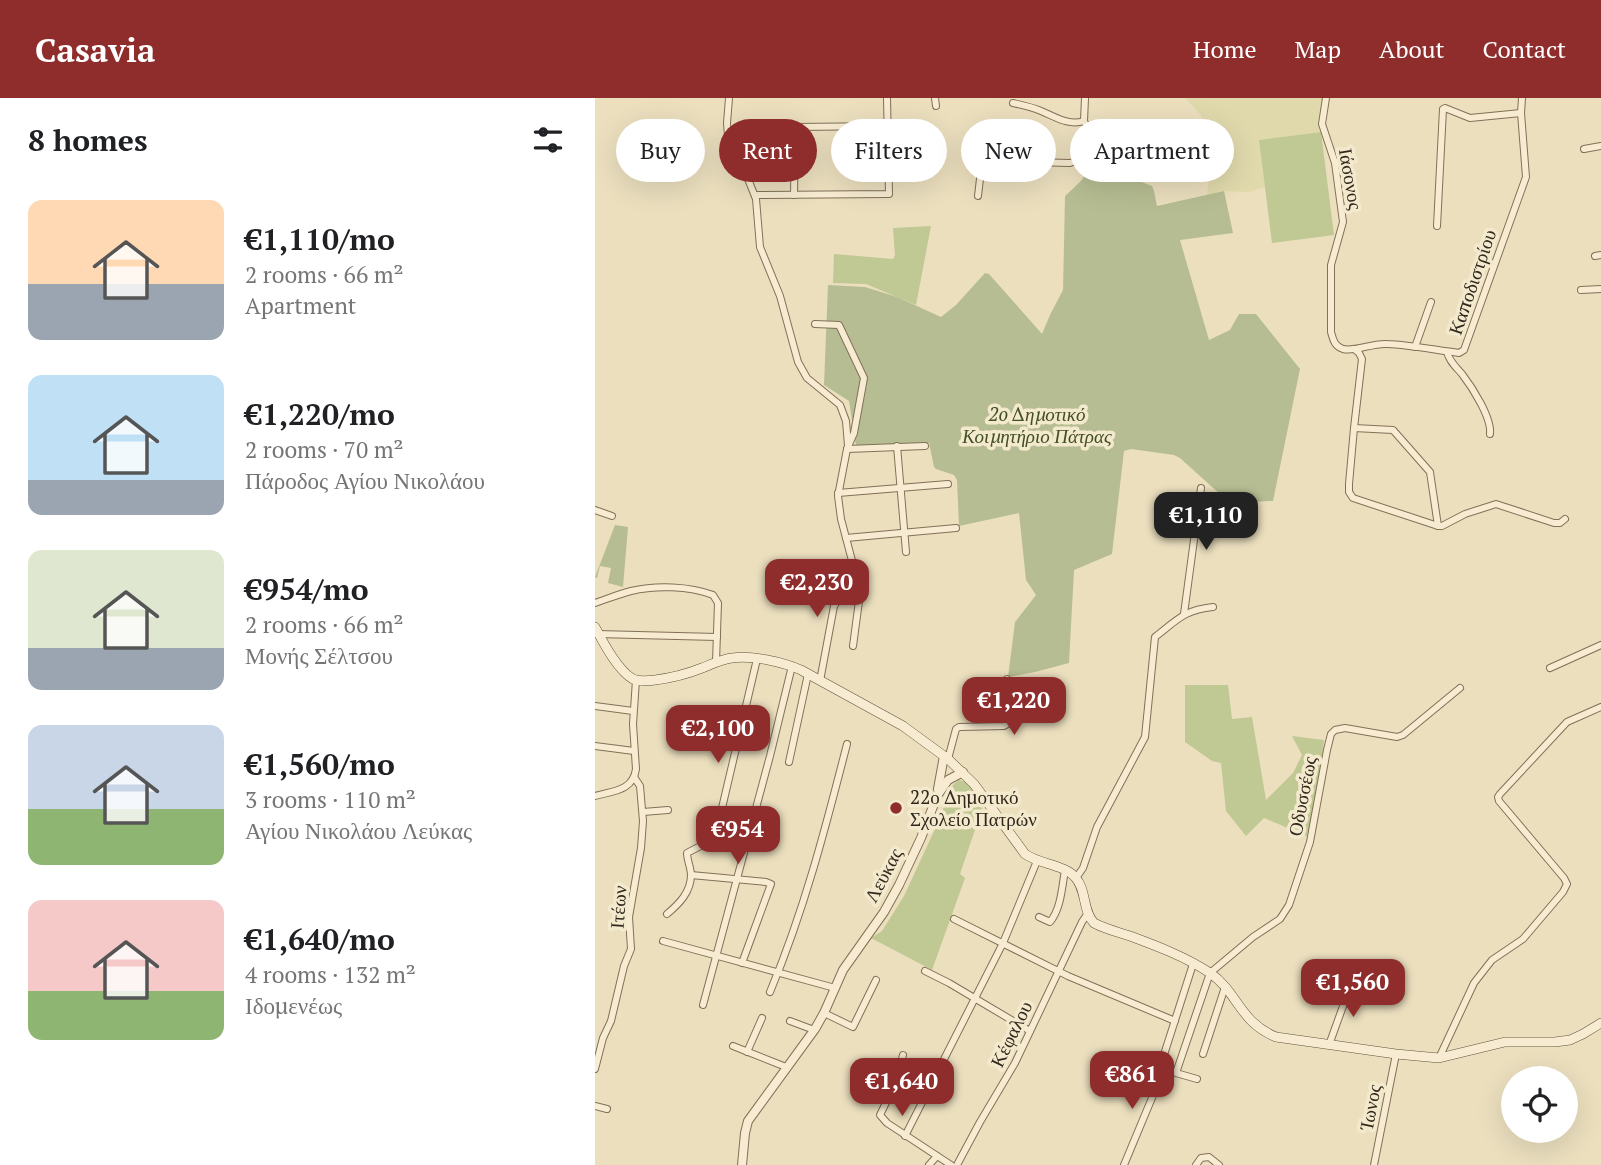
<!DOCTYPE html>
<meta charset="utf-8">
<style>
body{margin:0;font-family:"PT Serif",serif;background:#f2f2f2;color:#202124;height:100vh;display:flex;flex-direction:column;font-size:26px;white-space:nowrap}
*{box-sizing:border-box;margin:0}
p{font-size:23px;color:#757577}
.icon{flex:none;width:38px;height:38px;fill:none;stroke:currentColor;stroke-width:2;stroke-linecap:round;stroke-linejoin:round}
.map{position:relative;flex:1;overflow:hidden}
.details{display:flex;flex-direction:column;background:#fff;width:595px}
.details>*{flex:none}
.hud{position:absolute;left:21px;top:21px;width:665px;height:63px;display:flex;gap:14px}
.fabs{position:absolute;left:906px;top:968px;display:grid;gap:14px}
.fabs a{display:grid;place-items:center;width:77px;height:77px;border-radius:50%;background:#fff;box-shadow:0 7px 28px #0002;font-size:35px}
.price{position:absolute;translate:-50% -60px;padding:0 16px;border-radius:14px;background:#8e2d2b;color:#fff;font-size:23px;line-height:46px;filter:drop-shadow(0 2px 4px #0008)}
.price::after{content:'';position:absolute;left:50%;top:42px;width:21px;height:16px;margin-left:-10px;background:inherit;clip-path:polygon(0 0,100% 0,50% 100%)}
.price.current{background:#222;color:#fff}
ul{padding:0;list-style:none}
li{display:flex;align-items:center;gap:21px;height:175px;padding:0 28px}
li span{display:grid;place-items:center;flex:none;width:196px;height:140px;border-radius:14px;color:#555}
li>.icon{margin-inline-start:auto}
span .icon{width:84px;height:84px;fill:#fffc;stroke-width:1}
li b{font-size:30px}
h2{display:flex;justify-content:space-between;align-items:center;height:84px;padding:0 28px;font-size:30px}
.chip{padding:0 24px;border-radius:32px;background:#fff;box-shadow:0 7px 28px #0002;font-size:24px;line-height:63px}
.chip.current{background:#8e2d2b;color:#fff}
header{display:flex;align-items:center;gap:42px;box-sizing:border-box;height:98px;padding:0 35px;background:#8e2d2b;color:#fff}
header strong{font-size:33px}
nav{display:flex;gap:38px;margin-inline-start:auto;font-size:24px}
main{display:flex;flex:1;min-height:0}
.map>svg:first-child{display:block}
</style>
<header>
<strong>Casavia</strong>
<nav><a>Home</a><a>Map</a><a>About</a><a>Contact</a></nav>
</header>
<main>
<section class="details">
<h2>8 homes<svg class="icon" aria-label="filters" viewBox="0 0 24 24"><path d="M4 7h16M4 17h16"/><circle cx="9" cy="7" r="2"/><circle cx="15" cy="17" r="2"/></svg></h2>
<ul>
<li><span style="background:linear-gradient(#ffd9b3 60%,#9aa5b1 0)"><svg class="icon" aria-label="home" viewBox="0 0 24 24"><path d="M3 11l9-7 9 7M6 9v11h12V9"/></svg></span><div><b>€1,110/mo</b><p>2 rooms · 66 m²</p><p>Apartment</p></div></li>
<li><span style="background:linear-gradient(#bfe0f5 75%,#9aa5b1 0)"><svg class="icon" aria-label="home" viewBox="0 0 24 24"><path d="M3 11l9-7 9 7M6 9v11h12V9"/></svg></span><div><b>€1,220/mo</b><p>2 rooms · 70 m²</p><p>Πάροδος Αγίου Νικολάου</p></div></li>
<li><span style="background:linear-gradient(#dfe7d0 70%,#9aa5b1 0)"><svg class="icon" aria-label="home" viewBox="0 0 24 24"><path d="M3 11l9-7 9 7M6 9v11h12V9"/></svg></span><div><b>€954/mo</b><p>2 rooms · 66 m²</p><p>Μονής Σέλτσου</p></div></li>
<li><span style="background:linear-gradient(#c9d6e8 60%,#8fb573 0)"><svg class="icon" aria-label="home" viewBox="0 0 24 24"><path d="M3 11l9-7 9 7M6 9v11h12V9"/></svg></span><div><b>€1,560/mo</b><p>3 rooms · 110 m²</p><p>Αγίου Νικολάου Λεύκας</p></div></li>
<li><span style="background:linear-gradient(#f6c9c9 65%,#8fb573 0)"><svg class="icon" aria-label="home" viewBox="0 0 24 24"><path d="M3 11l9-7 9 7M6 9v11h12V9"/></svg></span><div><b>€1,640/mo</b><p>4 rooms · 132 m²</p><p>Ιδομενέως</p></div></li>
</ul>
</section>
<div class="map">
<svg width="1006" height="1067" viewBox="0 0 1006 1067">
<rect width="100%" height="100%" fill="#ebdfbe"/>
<path fill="#e0d9ac" d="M 590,0 L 729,0 L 726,21 L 726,34 L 664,42 L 670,89 L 653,94 L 629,93 L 612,97 L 616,62 L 612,29 L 605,16 Z"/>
<g fill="#c0c893">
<path d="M 726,34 L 739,137 L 677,145 L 664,42 Z"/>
<path d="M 336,128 L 321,207 L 271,186 L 238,185 L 239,156 L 298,161 L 300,157 L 298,130 Z"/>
<path d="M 590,587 L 633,587 L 637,621 L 657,619 L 671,702 L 698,675 L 707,657 L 697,638 L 729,642 L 723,693 L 712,738 L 669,720 L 651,738 L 631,713 L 626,665 L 617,663 L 590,644 Z"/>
<path d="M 364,682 L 371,684 L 389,705 L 365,776 L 370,780 L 337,872 L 276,840 L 287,833 L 309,798 L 340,731 L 358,687 Z"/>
</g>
<g fill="#b7bd92">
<path d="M 498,65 L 514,68 L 525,76 L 557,88 L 559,93 L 562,108 L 629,93 L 638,135 L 585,142 L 614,242 L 635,232 L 644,216 L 661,216 L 705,271 L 678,403 L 652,404 L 626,397 L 585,360 L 579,357 L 536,351 L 529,353 L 517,456 L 479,472 L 474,565 L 440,574 L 413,579 L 420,524 L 441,497 L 431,482 L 424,415 L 364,428 L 362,382 L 359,377 L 341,371 L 339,369 L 334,345 L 261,348 L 254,303 L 229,287 L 233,187 L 270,189 L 302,199 L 346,219 L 361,207 L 390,175 L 394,176 L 447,236 L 455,217 L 468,192 L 470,98 L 486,83 Z"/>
<path d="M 20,427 L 33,429 L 28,489 L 13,485 L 16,470 L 5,468 L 2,480 L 0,479 Z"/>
</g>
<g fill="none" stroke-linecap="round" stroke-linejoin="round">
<g stroke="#827058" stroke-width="8">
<g id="minor">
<path d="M 134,0 L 132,25 L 134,51 L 137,59 L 153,81 L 161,101 L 165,149 L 185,198 L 203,264 L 212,280 L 245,307 L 251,323 L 253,348"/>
<path d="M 340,0 L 341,8"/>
<path d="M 731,0 L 727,26 L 740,65 L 748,124 L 736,167 L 736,234 C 738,241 739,248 748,251 C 760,254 777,245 792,246 C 816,247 840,252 864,255 L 869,252 L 931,79 L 926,15 L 927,0"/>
<path d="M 418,5 C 427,7 437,9 446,13 C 461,19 473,28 489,23"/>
<path d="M 989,51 L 1006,48"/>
<path d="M 160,97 L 294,96 L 292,0"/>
<path d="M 199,97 L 200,29 L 293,28"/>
<path d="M 383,98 L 386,72 L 389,68 L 437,64 L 475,65 L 505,55 L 489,23 L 490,0"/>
<path d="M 842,128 L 848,11 L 850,10 L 875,20 L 926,15"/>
<path d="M 1000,158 L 1006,157"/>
<path d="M 986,192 L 1006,191"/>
<path d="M 220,226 L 244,227 L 269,280 L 259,335 L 252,351 L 243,398 L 246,421 L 264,489 L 264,503 L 258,548"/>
<path d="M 820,249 L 836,204"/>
<path d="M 759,251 L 764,255 L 767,261 L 759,330 L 798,332 L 835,374 L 843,428 L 847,428 L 870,416 L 901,406 L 959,425 L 965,425 L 970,421"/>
<path d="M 852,254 C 854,263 861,269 867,276 C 877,289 897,320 895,336"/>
<path d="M 759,330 L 754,386 L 754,394 L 758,400 L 843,428"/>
<path d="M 302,348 L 311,454"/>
<path d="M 252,351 L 330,348"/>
<path d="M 243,395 L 353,386"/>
<path d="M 0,412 L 17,418"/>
<path d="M 251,440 L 361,430"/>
<path d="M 0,505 C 12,501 24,496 36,493 C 61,487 94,488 118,497 L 123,505 L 121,564"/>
<path d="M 589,516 L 606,390"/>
<path d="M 2,536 L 122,539"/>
<path d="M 955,570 L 1006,547"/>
<path d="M 225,583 L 239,508 L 245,499 L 264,493"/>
<path d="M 0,608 L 38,613"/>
<path d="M 0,648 L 39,653"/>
<path d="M 353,661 L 361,631 L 364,629 L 409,628 L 421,621 C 426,599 417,600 412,581"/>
<path d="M 194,664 L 213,576"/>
<path d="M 0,698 C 18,693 38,693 41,671 L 38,626 L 41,582"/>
<path d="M 48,714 L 73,712"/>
<path d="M 155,733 L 123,727 L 162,561"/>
<path d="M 96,777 L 171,784 L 176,786 L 147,865"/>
<path d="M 481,780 L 488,770 L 502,729 L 550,639 L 560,539 C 582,522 589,512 618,509"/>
<path d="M 72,816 C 84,806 96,794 96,777 C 96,770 92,762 92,755 L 117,742 L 120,740 L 123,727"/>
<path d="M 444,819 L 455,824 C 466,811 467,789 470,772"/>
<path d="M 359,821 L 473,878 L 580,923"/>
<path d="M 68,843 L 240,890"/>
<path d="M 330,873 L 354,885 L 435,933"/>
<path d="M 175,894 C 209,813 230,732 252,646"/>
<path d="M 108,907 L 175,658 L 197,568"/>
<path d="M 229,915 L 258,929 L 281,882"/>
<path d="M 195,923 L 219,932"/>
<path d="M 734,947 L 756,886"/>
<path d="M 138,948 L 191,969"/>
<path d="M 152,954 L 167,920"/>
<path d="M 608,956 L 630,889"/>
<path d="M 308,957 L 300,986 L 285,1017 L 292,1025 L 356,1067"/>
<path d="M 844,960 L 879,885 L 897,862 L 928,841 L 968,794 L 972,786 L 969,780 L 904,703 L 903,699 L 905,696 L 972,624 L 1006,609"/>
<path d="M 262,968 L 297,992"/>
<path d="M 0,971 L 8,940 L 16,923 L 29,868 L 36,851 L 34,819 L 46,750 L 48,723 L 45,688 L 39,679"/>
<path d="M 602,981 L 581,975 L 615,875 L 658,839 L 685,821 L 694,807 L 715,744 L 732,652 L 736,636 L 740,632 L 750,630 L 802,639 L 808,637 L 865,590"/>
<path d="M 0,1008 L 12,1011"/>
<path d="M 310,1038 L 408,845 L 442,763"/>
<path d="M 334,1067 L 342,1058"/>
<path d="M 362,1067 L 385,1024 L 420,965 L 487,824 L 493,815"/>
<path d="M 529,1067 L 559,995 L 566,966 L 598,866"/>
<path d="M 601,1067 L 606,1060 L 614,1059 L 624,1067"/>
<path d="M 779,1067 L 801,956"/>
</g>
</g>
<g stroke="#827058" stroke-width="10">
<g id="tertiary">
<path d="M 343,691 L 349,658"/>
<path d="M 147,1067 L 150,1035 L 153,1023 L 220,931 L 229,915 L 248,872 L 289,814 L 304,787 L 326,740 L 342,698 L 353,682 L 368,674"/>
</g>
</g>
<g stroke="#64513b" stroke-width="10">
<path id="secondary" d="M 0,529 C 8,544 23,573 38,581 C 45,584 53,583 60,582 C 76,580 92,576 107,570 C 117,566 127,561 137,560 C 157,557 188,564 206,572 L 308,628 L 353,661 L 379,686 L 430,756 C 444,766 470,767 480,779 C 492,792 487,812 499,825 C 510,831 523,834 535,838 C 562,848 591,859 615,875 C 643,894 644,924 681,939 L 801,956 L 844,960 L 910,944 L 960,944 L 975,942 L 988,936 L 1006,925"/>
</g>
<use href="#minor" stroke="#f7ecd1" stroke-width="6"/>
<use href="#tertiary" stroke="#f7ecd1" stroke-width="8"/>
<use href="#secondary" stroke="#f7ecd1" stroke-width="9"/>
</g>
<circle fill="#8e2d2b" stroke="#f3e9cd" stroke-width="2.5" cx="301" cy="710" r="7"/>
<g text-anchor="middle" stroke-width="7" stroke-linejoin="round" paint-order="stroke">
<g font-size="19" fill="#32271c" stroke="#f3e9cd">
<text transform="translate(756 81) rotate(80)" y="7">Ιάσονος</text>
<text transform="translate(877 184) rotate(-71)" y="7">Καποδιστρίου</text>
<text transform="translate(707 698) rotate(-79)" y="7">Οδυσσέως</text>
<text transform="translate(288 777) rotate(-62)" y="7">Λεύκας</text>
<text transform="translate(23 809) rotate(-86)" y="7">Ιτέων</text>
<text transform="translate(416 936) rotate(-64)" y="7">Κέφαλου</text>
<text transform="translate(775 1009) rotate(-79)" y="7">Ίωνος</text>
</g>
<g font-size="19" font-style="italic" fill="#424e23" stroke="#f3e9cd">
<text x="442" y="323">2o Δημοτικό<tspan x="442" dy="22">Κοιμητήριο Πάτρας</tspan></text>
</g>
<g font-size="19" fill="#32271c" stroke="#f3e9cd" text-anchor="start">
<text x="315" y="706">22ο Δημοτικό<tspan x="315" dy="22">Σχολείο Πατρών</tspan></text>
</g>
</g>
</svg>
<div class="fabs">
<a><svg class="icon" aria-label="locate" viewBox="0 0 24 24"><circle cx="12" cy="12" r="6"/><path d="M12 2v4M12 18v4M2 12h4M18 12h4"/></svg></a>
</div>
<b class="price current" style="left:611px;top:454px">€1,110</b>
<b class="price" style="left:222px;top:521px">€2,230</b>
<b class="price" style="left:419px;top:639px">€1,220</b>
<b class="price" style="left:123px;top:667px">€2,100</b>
<b class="price" style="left:143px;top:768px">€954</b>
<b class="price" style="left:758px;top:921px">€1,560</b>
<b class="price" style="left:537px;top:1013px">€861</b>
<b class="price" style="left:307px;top:1020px">€1,640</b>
<div class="hud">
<a class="chip">Buy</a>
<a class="chip current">Rent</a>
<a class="chip">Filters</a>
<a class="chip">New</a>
<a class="chip">Apartment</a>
</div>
</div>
</main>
